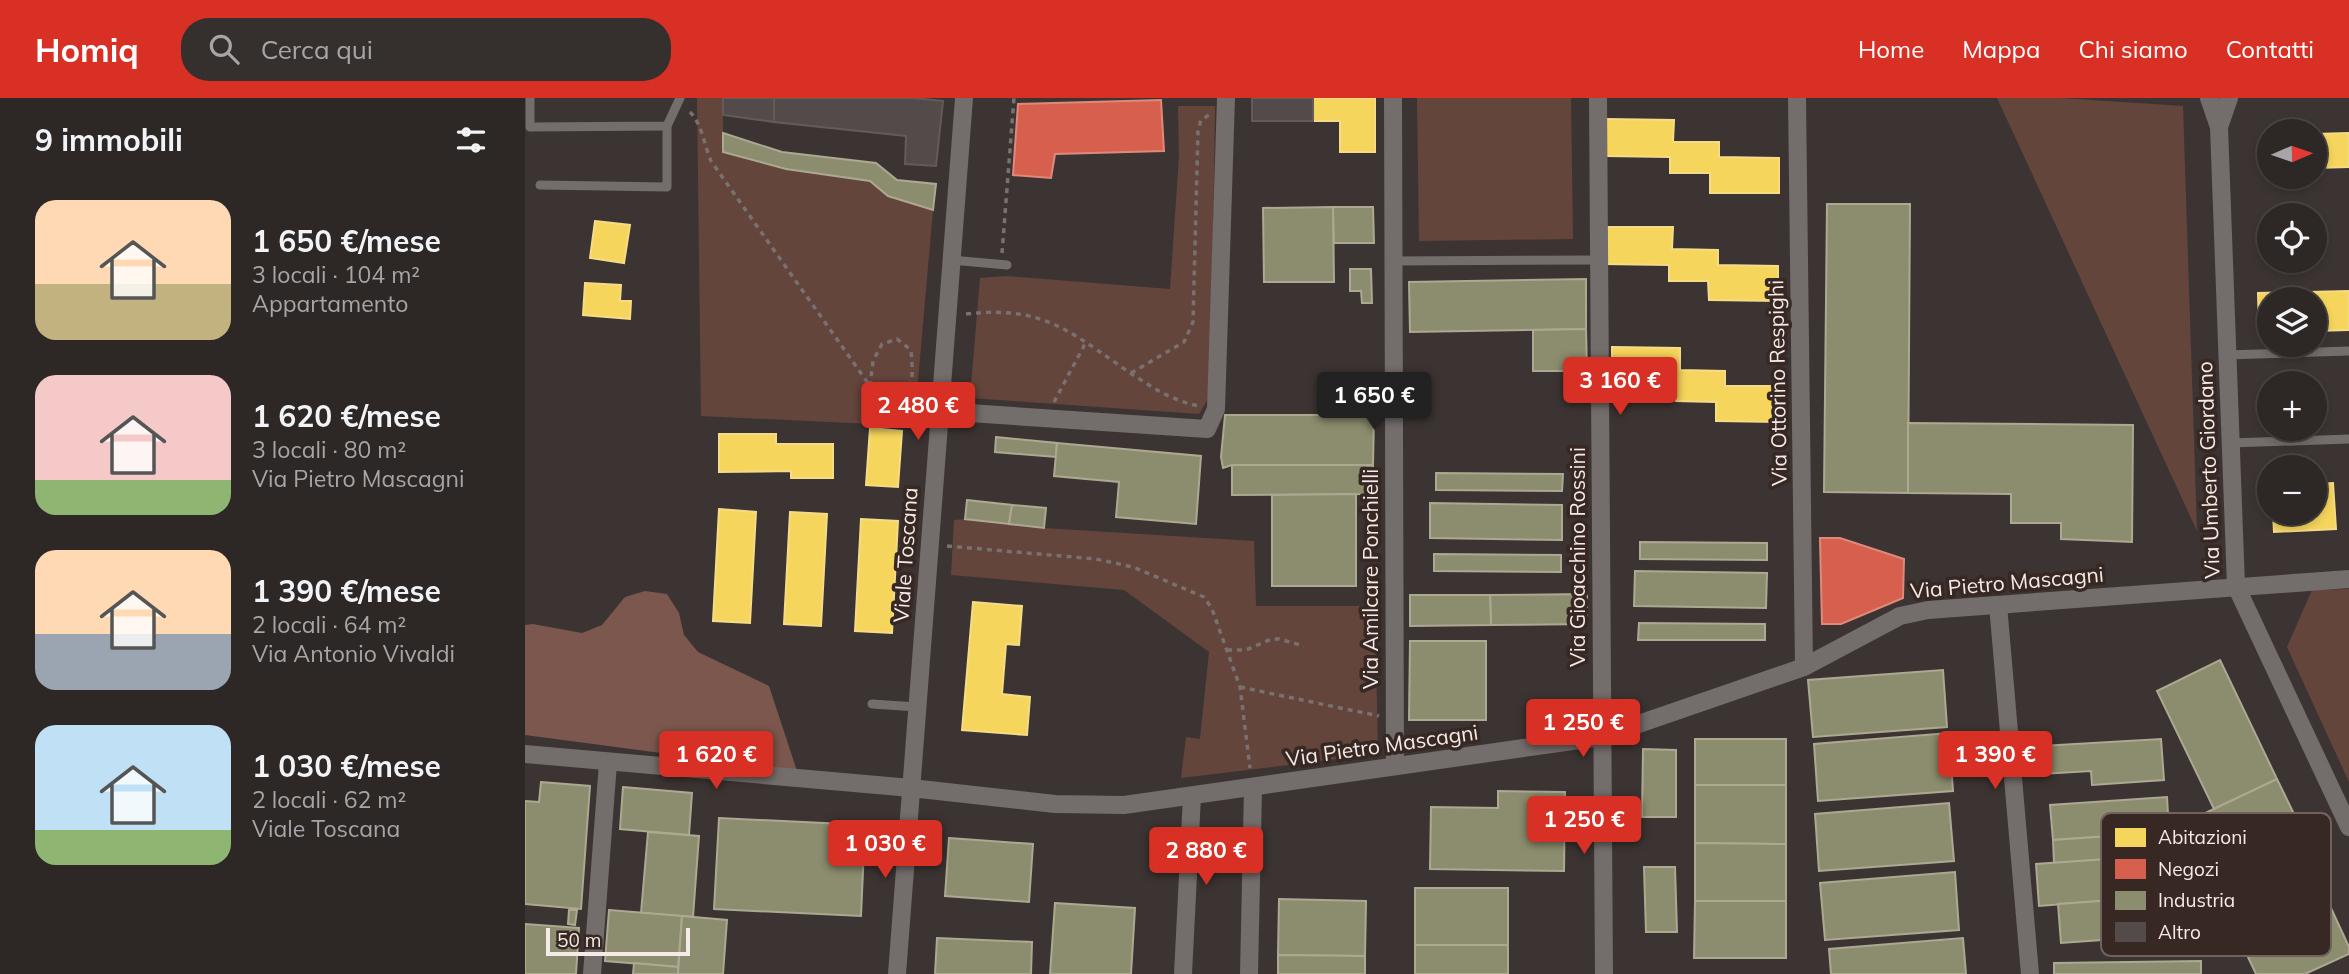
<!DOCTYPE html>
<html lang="it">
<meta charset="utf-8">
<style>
body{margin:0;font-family:Mulish,sans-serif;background:#352f2e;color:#f1f3f6;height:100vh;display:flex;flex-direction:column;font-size:26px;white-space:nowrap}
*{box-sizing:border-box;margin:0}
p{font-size:23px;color:#a7a5a7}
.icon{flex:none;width:38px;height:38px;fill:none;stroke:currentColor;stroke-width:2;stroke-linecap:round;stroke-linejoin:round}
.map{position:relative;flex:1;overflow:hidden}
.drawer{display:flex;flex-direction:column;background:#2d2726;width:525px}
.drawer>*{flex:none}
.needle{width:46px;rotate:88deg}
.tools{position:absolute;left:1732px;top:21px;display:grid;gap:14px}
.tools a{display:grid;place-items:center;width:70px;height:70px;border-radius:50%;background:#2d2726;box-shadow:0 4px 10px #0003,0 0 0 2px #484443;font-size:35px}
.scale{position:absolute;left:21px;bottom:18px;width:144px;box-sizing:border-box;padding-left:7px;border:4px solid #f5eae7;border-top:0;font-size:19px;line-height:24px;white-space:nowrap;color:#f5eae7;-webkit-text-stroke:5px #372823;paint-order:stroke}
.price{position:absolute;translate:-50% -60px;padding:0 16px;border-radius:7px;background:#d93025;color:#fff;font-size:23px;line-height:46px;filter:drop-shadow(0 2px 4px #0008)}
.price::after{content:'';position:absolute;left:50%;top:42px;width:21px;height:16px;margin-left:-10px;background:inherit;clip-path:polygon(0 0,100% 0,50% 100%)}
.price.selected{background:#222;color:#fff}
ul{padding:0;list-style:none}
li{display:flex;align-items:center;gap:21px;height:175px;padding:0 35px}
li span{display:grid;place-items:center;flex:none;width:196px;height:140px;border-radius:21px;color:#555}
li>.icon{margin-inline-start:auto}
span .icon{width:84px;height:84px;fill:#fffc;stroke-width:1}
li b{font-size:30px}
h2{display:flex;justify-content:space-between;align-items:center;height:84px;padding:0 35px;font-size:30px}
header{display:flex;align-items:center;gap:42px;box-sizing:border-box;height:98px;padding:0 35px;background:#d93025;color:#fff}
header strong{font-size:33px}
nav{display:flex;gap:38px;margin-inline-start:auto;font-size:24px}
.search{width:490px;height:63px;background:#352f2e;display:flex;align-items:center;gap:18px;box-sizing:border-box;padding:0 24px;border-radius:28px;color:#a7a5a7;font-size:26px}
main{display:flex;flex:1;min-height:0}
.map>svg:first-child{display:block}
</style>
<header>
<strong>Homiq</strong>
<div class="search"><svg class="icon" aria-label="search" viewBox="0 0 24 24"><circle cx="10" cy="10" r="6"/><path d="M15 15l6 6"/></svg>Cerca qui</div>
<nav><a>Home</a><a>Mappa</a><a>Chi siamo</a><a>Contatti</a></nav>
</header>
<main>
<section class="drawer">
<h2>9 immobili<svg class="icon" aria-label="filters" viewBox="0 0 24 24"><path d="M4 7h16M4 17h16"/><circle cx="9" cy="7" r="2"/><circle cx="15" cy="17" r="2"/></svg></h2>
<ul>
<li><span style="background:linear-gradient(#ffd9b3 60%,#c2b280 0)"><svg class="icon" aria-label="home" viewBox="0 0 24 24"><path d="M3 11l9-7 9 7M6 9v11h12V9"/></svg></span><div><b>1 650 €/mese</b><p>3 locali · 104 m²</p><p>Appartamento</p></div></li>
<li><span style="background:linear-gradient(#f6c9c9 75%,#8fb573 0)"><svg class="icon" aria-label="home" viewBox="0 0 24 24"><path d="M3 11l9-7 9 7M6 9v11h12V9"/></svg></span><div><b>1 620 €/mese</b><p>3 locali · 80 m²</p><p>Via Pietro Mascagni</p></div></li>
<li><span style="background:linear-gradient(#ffd9b3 60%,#9aa5b1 0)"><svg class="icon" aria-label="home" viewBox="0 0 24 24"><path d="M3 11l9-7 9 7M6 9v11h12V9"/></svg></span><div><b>1 390 €/mese</b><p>2 locali · 64 m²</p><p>Via Antonio Vivaldi</p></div></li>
<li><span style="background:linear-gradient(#bfe0f5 75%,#8fb573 0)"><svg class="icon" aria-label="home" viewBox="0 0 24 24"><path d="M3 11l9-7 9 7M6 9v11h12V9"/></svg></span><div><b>1 030 €/mese</b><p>2 locali · 62 m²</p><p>Viale Toscana</p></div></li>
</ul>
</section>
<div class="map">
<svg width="1824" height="876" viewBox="0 0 1824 876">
<rect width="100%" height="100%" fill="#3c3432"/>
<g fill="#64453c">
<path d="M 172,0 L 198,0 L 198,54 L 261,71 L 345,83 L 363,98 L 408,112 L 389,328 L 176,318 Z"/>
<path d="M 892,0 L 1046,0 L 1048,141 L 894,143 Z"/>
<path d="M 1472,0 L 1536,0 L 1658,8 L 1672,433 Z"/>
<path d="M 653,8 L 690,8 L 686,296 L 674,316 L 445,300 L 455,180 L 481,178 L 645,191 L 654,58 Z"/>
<path d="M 440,421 L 519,430 L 729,443 L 731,508 L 850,508 L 853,656 L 656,680 L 661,639 L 675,641 L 684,554 L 599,492 L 426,477 L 429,422 Z"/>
<path d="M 1824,491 L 1824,684 L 1762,549 L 1787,492 Z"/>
</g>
<path fill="#7c574e" d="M 120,493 L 142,496 L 154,515 L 159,537 L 173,554 L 244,588 L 272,673 L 0,637 L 0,527 L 8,526 L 57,535 L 77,527 L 100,499 Z"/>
<g fill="#f6d55c" stroke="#f6db86" stroke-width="2">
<path d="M 788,0 L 850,0 L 850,54 L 815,54 L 815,23 L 788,23 Z"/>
<path d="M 1081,21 L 1149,22 L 1148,44 L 1194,44 L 1194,59 L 1254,60 L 1254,95 L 1185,95 L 1185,75 L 1145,75 L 1145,59 L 1081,58 Z"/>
<path d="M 1824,35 L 1824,69 L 1790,70 L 1790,36 Z"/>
<path d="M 70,123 L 105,127 L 99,165 L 65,160 Z"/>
<path d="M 1080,129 L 1148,129 L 1147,151 L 1193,152 L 1193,167 L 1253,168 L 1253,203 L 1184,202 L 1183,183 L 1144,183 L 1144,167 L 1080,166 Z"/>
<path d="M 60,185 L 96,187 L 95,203 L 106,203 L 105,221 L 58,217 Z"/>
<path d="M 1824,193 L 1824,232 L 1790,233 L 1790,201 L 1745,201 L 1745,234 L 1734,234 L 1733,195 Z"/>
<path d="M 1087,249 L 1155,250 L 1155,272 L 1200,273 L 1200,288 L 1260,288 L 1260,324 L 1191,323 L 1191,304 L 1151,303 L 1151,287 L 1087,287 Z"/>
<path d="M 345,330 L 377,333 L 373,389 L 341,387 Z"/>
<path d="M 194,336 L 251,336 L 251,346 L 308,346 L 308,380 L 266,380 L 266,373 L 194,374 Z"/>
<path d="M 1808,385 L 1811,431 L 1749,434 L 1748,415 L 1790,415 L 1790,386 Z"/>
<path d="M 194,411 L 231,414 L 225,525 L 188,523 Z"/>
<path d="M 265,414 L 302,416 L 296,528 L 259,526 Z"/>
<path d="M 336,421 L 373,423 L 367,535 L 330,533 Z"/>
<path d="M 448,504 L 497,508 L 494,547 L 481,546 L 477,596 L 505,599 L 502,637 L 437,632 Z"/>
</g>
<g fill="#d6604d" stroke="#df897b" stroke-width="2">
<path d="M 636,2 L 639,53 L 530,56 L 526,80 L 488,77 L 493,6 Z"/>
<path d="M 1295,440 L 1315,440 L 1379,461 L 1378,500 L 1316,526 L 1297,526 Z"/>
</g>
<g fill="#8c8c6e" stroke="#aca892" stroke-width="2">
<path d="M 198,35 L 257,54 L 351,65 L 372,82 L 411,86 L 408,112 L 363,98 L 345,83 L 261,71 L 198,54 Z"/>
<path d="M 1302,106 L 1385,106 L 1383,395 L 1299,394 Z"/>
<path d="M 808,109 L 809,184 L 739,184 L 738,110 Z"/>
<path d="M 808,109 L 848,109 L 849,145 L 809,145 Z"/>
<path d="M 825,171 L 846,171 L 847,205 L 837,205 L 836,193 L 825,193 Z"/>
<path d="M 1061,181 L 1061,231 L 885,234 L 884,184 Z"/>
<path d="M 1061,231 L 1062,273 L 1008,273 L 1008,232 Z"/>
<path d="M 700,317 L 849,317 L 848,367 L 707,367 L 698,370 L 696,359 Z"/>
<path d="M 1383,325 L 1608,327 L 1607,444 L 1536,441 L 1536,425 L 1486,425 L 1486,396 L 1383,395 Z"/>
<path d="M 471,339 L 532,345 L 531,359 L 470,354 Z"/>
<path d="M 532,345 L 676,358 L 671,426 L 591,419 L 594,384 L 529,378 Z"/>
<path d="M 707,367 L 848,367 L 848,396 L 707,397 Z"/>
<path d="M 911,375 L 1038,376 L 1037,393 L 911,392 Z"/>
<path d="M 831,396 L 831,488 L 747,488 L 747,397 Z"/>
<path d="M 442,402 L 487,407 L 484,426 L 440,421 Z"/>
<path d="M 905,405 L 1037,407 L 1037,442 L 905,440 Z"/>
<path d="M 487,407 L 521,410 L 519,430 L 484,426 Z"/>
<path d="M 1115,444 L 1242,445 L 1242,462 L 1115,461 Z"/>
<path d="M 909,456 L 1036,457 L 1036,474 L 909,473 Z"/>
<path d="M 1110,473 L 1242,475 L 1241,510 L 1109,508 Z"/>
<path d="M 1062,496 L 1062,526 L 966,527 L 965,497 Z"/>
<path d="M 885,497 L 965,497 L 966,527 L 885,528 Z"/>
<path d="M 1114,525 L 1240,526 L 1240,542 L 1113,542 Z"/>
<path d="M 885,543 L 961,543 L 961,622 L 884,622 Z"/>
<path d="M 1695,562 L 1752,681 L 1689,711 L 1632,593 Z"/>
<path d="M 1418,572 L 1422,629 L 1288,639 L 1283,582 Z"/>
<path d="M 1424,635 L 1428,693 L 1293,703 L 1289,646 Z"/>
<rect x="1170" y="641" width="91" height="46"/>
<path d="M 1636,641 L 1639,682 L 1567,687 L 1566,673 L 1500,677 L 1498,649 Z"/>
<path d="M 1118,651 L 1151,652 L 1151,719 L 1117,719 Z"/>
<path d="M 1752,681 L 1788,755 L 1701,797 L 1682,757 L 1691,753 L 1674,718 Z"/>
<path d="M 16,684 L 65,688 L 56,811 L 0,806 L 0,703 L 14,704 Z"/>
<path d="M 1170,687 L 1261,687 L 1261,746 L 1170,745 Z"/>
<path d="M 98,689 L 167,695 L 164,737 L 95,731 Z"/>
<path d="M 973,693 L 1040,694 L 1039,773 L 905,771 L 906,709 L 973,710 Z"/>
<path d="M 1642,699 L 1644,734 L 1528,742 L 1525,707 Z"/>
<path d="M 1424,705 L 1429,763 L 1294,773 L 1290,716 Z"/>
<path d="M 194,720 L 340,727 L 336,818 L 189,811 Z"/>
<path d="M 123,734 L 174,738 L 168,819 L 116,815 Z"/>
<path d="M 1644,734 L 1646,757 L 1529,765 L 1528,742 Z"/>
<path d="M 424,740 L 508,746 L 504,804 L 420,798 Z"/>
<path d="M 1170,745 L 1261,746 L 1261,803 L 1170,803 Z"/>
<path d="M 1654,756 L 1657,797 L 1514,808 L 1511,766 Z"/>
<path d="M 1119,769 L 1150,769 L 1152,834 L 1121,834 Z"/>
<path d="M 1430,774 L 1434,832 L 1300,842 L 1295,785 Z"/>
<rect x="890" y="790" width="93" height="57"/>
<path d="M 1799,795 L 1824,849 L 1824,856 L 1780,876 L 1731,876 L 1712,836 Z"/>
<path d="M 1672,796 L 1675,835 L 1536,845 L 1533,806 Z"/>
<path d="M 754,801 L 841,803 L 840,858 L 753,857 Z"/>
<path d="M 1170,803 L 1261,803 L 1261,860 L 1169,860 Z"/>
<path d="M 530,805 L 610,810 L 606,876 L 525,876 Z"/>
<path d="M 44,812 L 52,812 L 50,827 L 43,826 Z"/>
<path d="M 84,812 L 157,818 L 153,869 L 80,863 Z"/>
<path d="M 157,818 L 202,822 L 198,876 L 153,876 Z"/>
<path d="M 0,826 L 54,830 L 51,876 L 0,876 Z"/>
<path d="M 412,840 L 507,844 L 506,876 L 410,876 Z"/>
<path d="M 1438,840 L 1441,876 L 1306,876 L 1304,851 Z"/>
<rect x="890" y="847" width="93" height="29"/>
<path d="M 753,857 L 840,858 L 840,876 L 753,876 Z"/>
<path d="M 1676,863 L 1676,876 L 1529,876 L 1529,865 Z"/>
<path d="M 109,865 L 153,869 L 153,876 L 108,876 Z"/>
</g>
<g fill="#534b49" stroke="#625b58" stroke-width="2">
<path d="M 198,0 L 249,0 L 249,24 L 198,17 Z"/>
<path d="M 249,0 L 388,0 L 418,3 L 411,68 L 380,66 L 381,38 L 249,24 Z"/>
<rect x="727" y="0" width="61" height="23"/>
</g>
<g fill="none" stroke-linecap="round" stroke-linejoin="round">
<g stroke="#78716f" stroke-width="3.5" stroke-dasharray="5 5" stroke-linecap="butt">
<path d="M 165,14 C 177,26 179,47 186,63 L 345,288"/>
<path d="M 477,155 L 489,0"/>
<path d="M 441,216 C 525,206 551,240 616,282 C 634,294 653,304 674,308"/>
<path d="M 606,275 L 659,244 L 668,224 L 673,33 L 676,22 L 684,17"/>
<path d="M 529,304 L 561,244"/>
<path d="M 368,313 C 390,292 388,280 386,252 L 372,241 L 357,246 L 348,263 L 345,288 L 352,303 L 389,328 L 397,329"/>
<path d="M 422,448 L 571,461 L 608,469 L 679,499 L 687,511 L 715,589 L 725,670"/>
<path d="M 702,552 L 721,552 L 746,541 L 754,541 L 779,548"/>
<path d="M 715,589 L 854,618"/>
</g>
<g stroke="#736d6b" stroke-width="9">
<path d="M 5,0 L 5,29 L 142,28 L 155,0"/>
<path d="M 15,87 L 142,89 L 142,28"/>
<path d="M 426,162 L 482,167"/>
<path d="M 868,163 L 1075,162"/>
<path d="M 1702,257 L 1824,253"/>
<path d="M 1706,345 L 1824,341"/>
<path d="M 347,606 L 392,609"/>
</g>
<g stroke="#736d6b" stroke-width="18">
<path d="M 868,0 L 870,668"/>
<path d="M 1073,0 L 1079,876"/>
<path d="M 1272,0 L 1279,569"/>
<path d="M 1684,0 L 1694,29 L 1711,488 L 1824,729"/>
<path d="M 1694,29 L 1704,0"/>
<path d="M 414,313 L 682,331 L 691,311 L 701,0"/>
<path d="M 1473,507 L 1505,876"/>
<path d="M 0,656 L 386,690 L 530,706 L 599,707 L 1076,639 L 1279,569 L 1375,518 L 1403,512 L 1824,481"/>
<path d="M 67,876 L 83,665"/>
<path d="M 372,876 L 439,0"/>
<path d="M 658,876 L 667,698"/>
<path d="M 724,876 L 728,690"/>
</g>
</g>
<g text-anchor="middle" stroke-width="7" stroke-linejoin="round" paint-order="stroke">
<g font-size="21" fill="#f5eae7" stroke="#372823">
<text transform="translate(1253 285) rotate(-91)" y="7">Via Ottorino Respighi</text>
<text transform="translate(1684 372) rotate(-92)" y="7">Via Umberto Giordano</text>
<text transform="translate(381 457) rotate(-86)" y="7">Viale Toscana</text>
<text transform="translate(1053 459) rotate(-90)" y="7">Via Gioacchino Rossini</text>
<text transform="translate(846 481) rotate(-90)" y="7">Via Amilcare Ponchielli</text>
<text transform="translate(1482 485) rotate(-5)" y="7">Via Pietro Mascagni</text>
<text transform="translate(857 648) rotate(-8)" y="7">Via Pietro Mascagni</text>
</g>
</g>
<rect x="1576" y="715" width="230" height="143" rx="10" fill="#372823" stroke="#70625e" stroke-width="2"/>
<rect x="1590" y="730" width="31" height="19" fill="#f6d55c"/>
<rect x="1590" y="761" width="31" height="20" fill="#d6604d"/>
<rect x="1590" y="793" width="31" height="19" fill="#8c8c6e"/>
<rect x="1590" y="824" width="31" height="20" fill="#534b49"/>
<g font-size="19" fill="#f5eae7">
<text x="1633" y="746">Abitazioni</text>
<text x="1633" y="778">Negozi</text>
<text x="1633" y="809">Industria</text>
<text x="1633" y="841">Altro</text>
</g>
</svg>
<div class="tools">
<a><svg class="needle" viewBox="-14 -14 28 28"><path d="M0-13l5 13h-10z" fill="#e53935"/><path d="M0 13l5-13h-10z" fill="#a7a5a7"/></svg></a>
<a><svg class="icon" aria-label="locate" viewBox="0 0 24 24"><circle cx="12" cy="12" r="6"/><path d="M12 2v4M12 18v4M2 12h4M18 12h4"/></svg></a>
<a><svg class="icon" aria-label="layers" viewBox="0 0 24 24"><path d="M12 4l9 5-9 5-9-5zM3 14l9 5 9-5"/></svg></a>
<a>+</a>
<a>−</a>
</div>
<div class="scale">50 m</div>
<b class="price" style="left:1095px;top:319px">3 160 €</b>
<b class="price selected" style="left:849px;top:334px">1 650 €</b>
<b class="price" style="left:393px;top:344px">2 480 €</b>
<b class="price" style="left:1058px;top:661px">1 250 €</b>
<b class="price" style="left:191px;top:693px">1 620 €</b>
<b class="price" style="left:1470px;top:693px">1 390 €</b>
<b class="price" style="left:1059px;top:758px">1 250 €</b>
<b class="price" style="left:360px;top:782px">1 030 €</b>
<b class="price" style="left:681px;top:789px">2 880 €</b>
</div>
</main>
